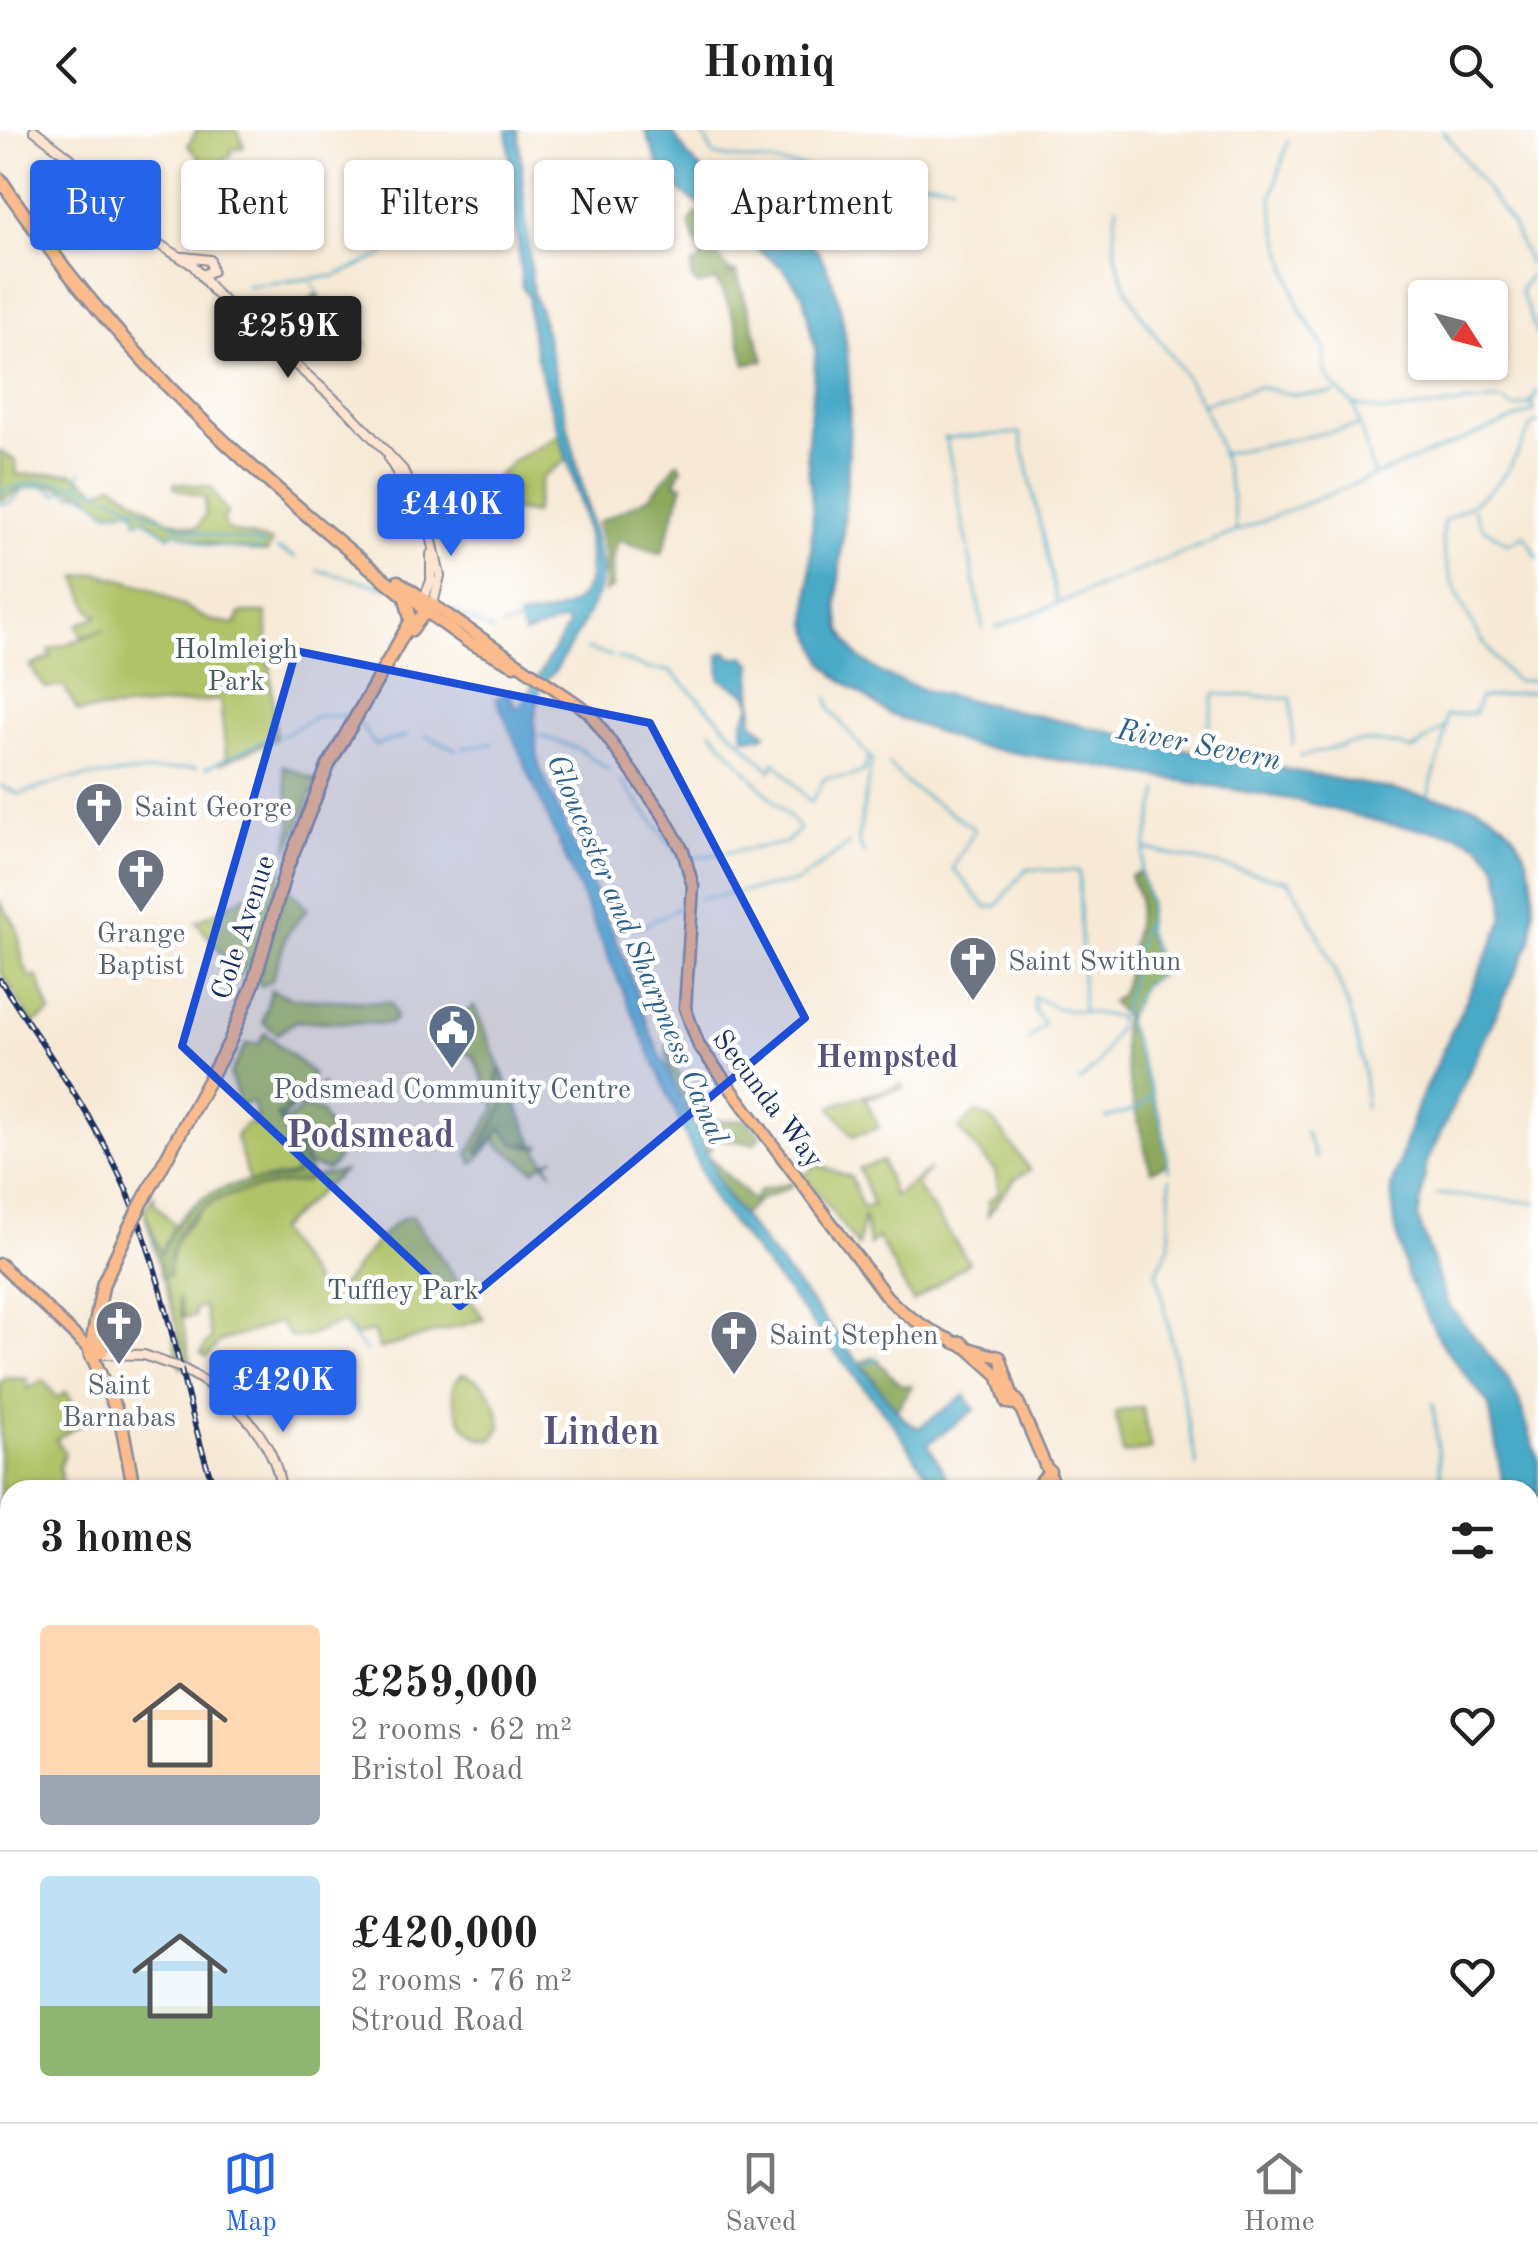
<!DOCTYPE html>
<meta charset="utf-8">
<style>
body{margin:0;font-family:"Old Standard TT",serif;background:#f2f2f2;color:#222;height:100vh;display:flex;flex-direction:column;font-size:38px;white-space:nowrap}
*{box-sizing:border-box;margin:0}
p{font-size:32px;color:#767676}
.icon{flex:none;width:55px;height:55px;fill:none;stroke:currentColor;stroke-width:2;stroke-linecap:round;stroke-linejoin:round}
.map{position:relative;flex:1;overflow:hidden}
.panel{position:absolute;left:0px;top:1350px;width:1540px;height:642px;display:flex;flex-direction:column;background:#fff;border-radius:30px 30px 0 0;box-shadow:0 2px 8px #0004}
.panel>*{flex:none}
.hud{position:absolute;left:30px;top:30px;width:1000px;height:90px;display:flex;gap:20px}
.needle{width:65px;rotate:126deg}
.controls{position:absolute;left:1408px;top:150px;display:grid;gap:20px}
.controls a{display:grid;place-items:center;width:100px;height:100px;border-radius:10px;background:#fff;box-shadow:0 2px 8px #0004;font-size:50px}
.price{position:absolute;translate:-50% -85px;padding:0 22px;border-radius:10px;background:#2563eb;color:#fff;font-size:32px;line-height:65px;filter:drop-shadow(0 2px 5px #0008)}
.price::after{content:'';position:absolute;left:50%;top:60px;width:30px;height:22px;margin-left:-15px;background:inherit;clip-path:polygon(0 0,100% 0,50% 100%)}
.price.active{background:#222;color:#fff}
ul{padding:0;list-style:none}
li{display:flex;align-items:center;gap:30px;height:250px;padding:0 40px}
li+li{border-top:2px solid #e0e0e0}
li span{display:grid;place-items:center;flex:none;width:280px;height:200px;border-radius:10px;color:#555}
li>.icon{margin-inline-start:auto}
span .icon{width:120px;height:120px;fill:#fffc;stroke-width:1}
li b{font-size:42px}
h2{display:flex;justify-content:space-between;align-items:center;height:120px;padding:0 40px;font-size:42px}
.pill{padding:0 35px;border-radius:10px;background:#fff;box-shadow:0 2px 8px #0004;font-size:35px;line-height:90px}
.pill.active{background:#2563eb;color:#fff}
header{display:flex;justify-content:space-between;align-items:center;height:130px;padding:0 40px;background:#fff;font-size:45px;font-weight:700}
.tab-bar{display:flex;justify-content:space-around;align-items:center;height:140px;border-top:2px solid #e0e0e0;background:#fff;font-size:28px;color:#767676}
.tab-bar a{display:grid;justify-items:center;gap:5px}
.tab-bar .active{color:#2563eb}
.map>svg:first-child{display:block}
</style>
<header><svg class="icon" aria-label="back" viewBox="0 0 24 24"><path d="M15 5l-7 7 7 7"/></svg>Homiq<svg class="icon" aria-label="search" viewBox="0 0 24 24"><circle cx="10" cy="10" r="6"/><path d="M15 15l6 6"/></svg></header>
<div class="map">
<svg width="1538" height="1992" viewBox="0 0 1538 1992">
<rect width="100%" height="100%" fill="#fff"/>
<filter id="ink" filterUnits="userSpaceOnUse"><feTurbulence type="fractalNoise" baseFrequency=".01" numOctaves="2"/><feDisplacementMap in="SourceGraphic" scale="20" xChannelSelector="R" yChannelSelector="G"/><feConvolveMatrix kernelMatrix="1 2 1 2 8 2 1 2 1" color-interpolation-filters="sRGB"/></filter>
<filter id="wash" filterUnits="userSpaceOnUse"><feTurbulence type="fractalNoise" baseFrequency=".0048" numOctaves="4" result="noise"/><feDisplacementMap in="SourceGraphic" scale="40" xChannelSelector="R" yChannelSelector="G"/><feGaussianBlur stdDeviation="2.25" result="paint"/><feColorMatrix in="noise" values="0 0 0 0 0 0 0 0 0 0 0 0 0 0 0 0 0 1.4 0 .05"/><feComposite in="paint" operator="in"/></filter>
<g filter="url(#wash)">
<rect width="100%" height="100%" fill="#f7e9d5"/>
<g fill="#b1c367" stroke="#667962" stroke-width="2.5">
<path d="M 197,0 L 238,0 L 244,17 L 231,20 L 231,26 L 208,38 L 188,15 Z"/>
<path d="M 315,165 L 328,185 L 290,223 L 274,208 Z"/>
<path d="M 560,305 L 567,330 L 542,347 L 534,384 L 507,379 L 507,375 L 480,374 L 477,366 L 513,331 Z"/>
<path d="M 0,321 L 16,331 L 17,345 L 72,343 L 100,361 L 113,354 L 163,388 L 197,398 L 205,385 L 205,367 L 174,358 L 174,353 L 211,357 L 227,383 L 223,390 L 228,400 L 272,412 L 267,422 C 235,420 203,413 174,401 L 170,406 L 145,389 L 137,391 L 134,379 L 107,382 C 88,360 54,350 23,359 C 15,362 9,367 0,370 Z"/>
<path d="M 97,443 L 148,457 L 209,490 L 236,494 L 240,483 L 266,483 L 276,609 L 222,633 L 226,625 L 220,570 L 78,582 L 64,556 L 45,558 L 30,536 L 51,527 L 49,520 L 105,500 L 83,507 L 77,495 L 98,486 L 90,480 L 77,447 Z"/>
<path d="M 283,636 L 317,651 L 287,723 L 292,691 Z"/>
<path d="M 283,738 L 259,821 L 234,852 L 228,832 L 196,792 L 261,758 Z"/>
<path d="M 286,756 L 307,779 L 287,804 L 272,850 L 262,856 L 258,853 Z"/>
<path d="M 0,772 C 5,780 15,792 18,801 C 21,817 20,831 30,848 L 37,846 L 51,883 L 33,894 L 0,841 Z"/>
<path d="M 271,860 L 291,868 L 391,873 L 396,887 L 390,894 L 296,891 L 277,904 L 263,892 Z"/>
<path d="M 474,876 L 515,972 L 492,1007 L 501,997 C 514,1013 521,1020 542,1015 L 537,1019 L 546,1032 L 555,1027 L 547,1032 L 553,1043 L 544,1033 L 534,1040 L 499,1016 L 496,1008 L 474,1034 L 468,1024 L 496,978 L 474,927 L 460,920 L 466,915 L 451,893 Z"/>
<path d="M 265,903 L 312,943 C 310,970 297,972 277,985 L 292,1014 L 297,1044 L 249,1052 L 236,1006 L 245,994 L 253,995 L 252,989 L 257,987 L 252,972 L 241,975 L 230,945 L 246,914 L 259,914 Z"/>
<path d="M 901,954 L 904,958 L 865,968 L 879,998 L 853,1006 L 831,977 C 857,964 878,966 901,954 Z"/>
<path d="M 305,977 L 321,982 L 338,1019 L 337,1031 L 327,1040 L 309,1035 L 288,990 Z"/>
<path d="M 975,982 L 994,991 L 1030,1040 L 1015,1049 L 988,1085 L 989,1071 L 999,1063 L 995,1041 L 959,999 Z"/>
<path d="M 882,1031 L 894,1067 L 930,1039 L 916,1055 L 969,1132 L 913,1172 L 878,1108 L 869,1115 L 864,1085 L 858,1117 L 805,1045 L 817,1035 L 851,1047 L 862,1077 L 873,1076 L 859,1038 Z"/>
<path d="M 343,1041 L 277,1100 L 326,1169 C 353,1152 381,1090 412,1086 L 484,1189 L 379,1219 L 373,1201 L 356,1206 L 343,1192 L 306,1207 L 290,1207 L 279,1192 L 219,1212 L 207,1227 L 201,1223 L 211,1208 L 204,1177 L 194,1179 L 195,1186 L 185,1188 L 178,1167 L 191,1235 L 181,1237 L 174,1208 L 178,1207 L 182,1217 C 171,1169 157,1129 144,1080 L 154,1065 L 154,1072 L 181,1103 L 202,1079 L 230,1063 Z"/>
<path d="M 462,1244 C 487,1249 499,1273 501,1297 L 493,1309 C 466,1312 451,1277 453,1254 Z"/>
<path d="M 7,1248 L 27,1249 L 28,1259 L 43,1250 L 57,1268 L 66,1262 L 85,1292 L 56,1309 L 65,1323 L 59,1337 L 65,1360 L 10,1360 L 10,1394 L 0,1407 L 0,1252 Z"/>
<path d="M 1142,1277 L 1151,1319 L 1123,1324 L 1115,1282 Z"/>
<path d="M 1523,1354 L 1538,1364 L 1538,1752 L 1530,1756 L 1530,1360 L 1517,1360 Z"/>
<path d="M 0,1904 L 10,1905 L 10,1982 L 91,1983 L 78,1992 L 0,1992 Z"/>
</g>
<g fill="#8ca95c" stroke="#546c5d" stroke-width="2.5">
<path d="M 696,83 L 719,98 L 710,115 L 730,142 L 728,146 L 735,141 L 737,144 L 764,230 L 746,235 C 739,205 732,176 716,151 L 697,155 L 691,147 L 692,135 L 703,130 L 689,94 Z"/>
<path d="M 678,332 L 682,338 L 675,352 L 683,355 L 662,424 L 618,410 L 612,433 L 613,457 L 605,462 L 605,428 L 597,393 L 651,366 Z"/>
<path d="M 1140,742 L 1149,772 L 1146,800 L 1162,842 L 1143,855 L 1126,890 L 1161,989 L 1168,1033 L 1151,1041 C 1143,1010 1114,909 1125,886 L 1111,872 L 1121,864 L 1126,848 L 1138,782 L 1139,768 L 1130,746 Z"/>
<path d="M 667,914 L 697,987 L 713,991 L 748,989 L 761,1007 L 754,1014 L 717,1008 L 709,1012 L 712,1018 L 706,1024 L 753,1071 L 760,1060 L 792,1052 L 792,1056 L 759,1070 L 742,1086 C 715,1053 663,955 667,914 Z"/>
<path d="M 500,938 L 535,1015 L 515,1014 L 501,998 L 480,1024 L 477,1021 L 504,976 L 496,949 Z"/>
<path d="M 322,954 L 324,967 L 293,978 L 283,988 L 312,1045 L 308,1051 C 247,1059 172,1064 169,1145 L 162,1147 L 144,1080 L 161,1124 C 176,1083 205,1058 249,1052 C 265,1050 282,1051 296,1044 L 292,1014 L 277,985 Z"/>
<path d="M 874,1227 L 901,1255 L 912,1256 L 896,1281 L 861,1232 Z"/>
</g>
<g fill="#49aac8" stroke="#326c93" stroke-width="2.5">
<path d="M 507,0 L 518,0 L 533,164 L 540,180 L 602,439 L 599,461 L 578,503 L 555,541 L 541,554 L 534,593 L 539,636 L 624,828 L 652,907 L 726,1066 L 903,1288 L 918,1298 L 965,1265 L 975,1280 L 928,1314 L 954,1360 L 937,1360 L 894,1295 L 714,1071 L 496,568 L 510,562 L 515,577 L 520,577 L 568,496 L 564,491 L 524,505 L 518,488 C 538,485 568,483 582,465 C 617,420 521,233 529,167 L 522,157 Z"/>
<path d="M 645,0 L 672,0 C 703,65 756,62 805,107 C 876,173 842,386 837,476 L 841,500 L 857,526 L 884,545 L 925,560 L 1206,624 L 1477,676 C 1534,703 1538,753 1531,810 L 1427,1032 L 1418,1088 L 1447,1173 L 1506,1246 L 1518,1268 L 1538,1329 L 1538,1364 L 1523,1354 L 1517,1360 L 1504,1360 L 1489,1275 L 1441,1213 L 1407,1146 L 1395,1096 L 1391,1058 L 1417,976 L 1503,791 L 1504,763 L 1497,735 L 1479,714 L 1457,704 L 1388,694 L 1301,671 L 969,615 L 889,584 L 836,546 L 824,533 L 808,494 L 813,384 L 807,322 L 816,224 L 803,165 L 783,138 L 674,56 L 661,40 Z"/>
<path d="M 726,522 L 732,528 L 744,526 L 753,534 C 749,556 755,571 752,592 L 766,603 L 762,607 L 744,608 L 743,591 L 752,574 L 747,564 L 720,549 L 719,525 Z"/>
</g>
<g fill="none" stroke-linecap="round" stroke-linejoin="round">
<g stroke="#49aac8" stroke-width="2.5">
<path d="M 701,0 L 714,26 L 952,54"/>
<path d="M 1443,0 L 1513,96 L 1529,134"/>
<path d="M 1288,11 L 1272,67 L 1274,88 L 1299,178 L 1326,220 C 1319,248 1336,258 1354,275 L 1374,346 L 1534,281 L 1531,273"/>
<path d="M 1117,76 C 1100,163 1167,206 1202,274 C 1220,310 1233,360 1236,400"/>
<path d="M 1530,145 L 1520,161 L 1538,206"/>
<path d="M 312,153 L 331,186 L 367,214"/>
<path d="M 246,156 L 335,146 L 384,125 L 389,81 L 490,67"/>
<path d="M 1202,274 L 1258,257 L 1296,265 L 1334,263"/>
<path d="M 1355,275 L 1384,282 L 1500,270 L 1516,278 L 1531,273 L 1538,261"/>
<path d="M 944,308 L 1020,303 L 1057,472"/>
<path d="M 946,309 L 969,420"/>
<path d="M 1220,324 L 1359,296"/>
<path d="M 78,354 L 81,341"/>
<path d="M 0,363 C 65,328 130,380 190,400 C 215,408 240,407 265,415"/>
<path d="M 0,374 L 12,372 L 23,359 L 43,356 L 57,364 L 65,359 L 71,365 L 86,363 L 107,382 L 133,378 L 137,391 L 145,389 L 169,406 L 174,401 L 208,415 L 261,420"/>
<path d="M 1473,379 L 1482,397 L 1509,414 L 1525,405 L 1538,428"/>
<path d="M 277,419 L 295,427"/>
<path d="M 969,424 L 983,498"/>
<path d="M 317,440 L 388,458"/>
<path d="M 451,479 L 493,502"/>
<path d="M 502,498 L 519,492"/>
<path d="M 996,498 L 1372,347"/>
<path d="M 586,519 L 612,526"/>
<path d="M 617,528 L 649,539 L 671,541 L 771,641 L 774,632 L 779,636 L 811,673 L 825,648 L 849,647 L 864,641 L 867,629"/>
<path d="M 1533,550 L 1516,551 C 1484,526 1431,430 1444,391 C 1497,359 1503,355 1531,296 L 1538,292"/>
<path d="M 828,567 L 830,579 L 870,628"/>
<path d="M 360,594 L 375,615 L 407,606"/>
<path d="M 1208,599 L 1215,564 L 1291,568 L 1293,614"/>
<path d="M 711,600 L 749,644"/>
<path d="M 281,606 L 317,586 L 348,586"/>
<path d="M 426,606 L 456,619"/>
<path d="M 541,606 L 579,619 L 609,640"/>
<path d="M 463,618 L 493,614"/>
<path d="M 1300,627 C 1345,615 1366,604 1413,620 L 1446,596"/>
<path d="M 888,634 L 908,655 L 972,697 L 974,701 L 953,738 L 986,777 L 997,776 L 1026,739 L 1079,741 L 1083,881"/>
<path d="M 206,638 L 270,608"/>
<path d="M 621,651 L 681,727"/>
<path d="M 0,656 L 20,664 L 68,649 L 197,637"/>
<path d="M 1428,666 C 1434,637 1447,616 1446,586 L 1475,583 L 1479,568 L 1538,561"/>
<path d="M 1145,719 L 1289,751 C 1325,808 1369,910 1365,978"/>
<path d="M 864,725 L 858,709 L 872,628"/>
<path d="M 693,728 L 786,713 L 800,699 L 752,647"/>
<path d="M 699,769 L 798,752 L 849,714"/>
<path d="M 614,802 L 647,794 L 689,773"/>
<path d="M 1135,825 L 1145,793"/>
<path d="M 1137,826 L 1161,841"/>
<path d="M 1084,837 L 1121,825"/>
<path d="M 1121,885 L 1136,830"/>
<path d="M 1128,885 L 1143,855 L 1162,842 L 1146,800 L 1149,772 L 1140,742 L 1159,661"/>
<path d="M 1126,890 L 1161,989 L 1169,1041"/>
<path d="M 1028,911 L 1044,894 L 1035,882 L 1033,866 L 1056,878 L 1119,887 L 1118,893"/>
<path d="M 1079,952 L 1097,936 L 1118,897"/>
<path d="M 1106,988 L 1137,979 L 1153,965"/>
<path d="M 1305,1001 L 1316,1028"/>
<path d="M 1170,1048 L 1170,1115 L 1157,1141 L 1197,1337"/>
<path d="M 1436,1064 L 1538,1073"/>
<path d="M 347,1199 L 366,1222"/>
<path d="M 861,1235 L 879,1228"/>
<path d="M 1433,1273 L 1441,1346"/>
<path d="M 0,1807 L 10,1815"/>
<path d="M 121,1982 L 134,1992"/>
<path d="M 623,1982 L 629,1984"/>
<path d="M 85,1992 L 117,1982"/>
<path d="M 232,1992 L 241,1986 L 281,1982"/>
<path d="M 1485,1992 L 1487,1982"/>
</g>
</g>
</g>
<g filter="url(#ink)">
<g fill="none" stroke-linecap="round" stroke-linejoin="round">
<g stroke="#898c9a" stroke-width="12">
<g id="secondary">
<path d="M 34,0 L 69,27 L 147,107 L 193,135 L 215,163 L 351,284 L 403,340 L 430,401 L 440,446 L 433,474"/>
<path d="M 184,127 L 210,130 L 212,141 L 202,145"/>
<path d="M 389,329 L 415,373"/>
<path d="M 424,468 L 431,451 L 431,424"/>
<path d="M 102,1224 L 144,1225 L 166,1233"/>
<path d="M 179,1237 C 226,1260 276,1307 281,1360"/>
<path d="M 0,1843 L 10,1843"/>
<path d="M 1012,1992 L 1016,1982"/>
</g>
</g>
<g stroke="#898c9a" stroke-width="15">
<g id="primary">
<path d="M 398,451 L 589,582 L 663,685 L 683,721 L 693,756 L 685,878 L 699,916 L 886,1166 C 913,1195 963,1220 1000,1227 L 1015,1274 L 1007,1273 L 998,1245 L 961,1212"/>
<path d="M 422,479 L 468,512 L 514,535"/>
<path d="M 0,1134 L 87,1217"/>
<path d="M 1017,1270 L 1056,1360"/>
<path d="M 1033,1360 L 1050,1341"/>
<path d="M 1530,1612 L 1538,1612"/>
<path d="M 1129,1982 L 1139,1992"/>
<path d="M 1329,1982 L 1333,1992"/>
<path d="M 827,1992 L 848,1982"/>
</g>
</g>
<g stroke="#898c9a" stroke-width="16">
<g id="highway">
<path d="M 0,49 C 116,223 245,337 405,466 L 411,491 L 328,636 L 286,740 L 253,855 L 229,913 L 143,1071"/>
<path d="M 404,459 L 426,481 L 411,500"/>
<path d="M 96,1202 L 102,1221 L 91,1227 L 88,1215 L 98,1212"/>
<path d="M 92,1212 L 103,1154 L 130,1096"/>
<path d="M 93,1228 L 121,1291 L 134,1360"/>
<path d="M 303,1982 L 308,1992"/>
</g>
</g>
<use href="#secondary" stroke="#fde4d1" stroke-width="8"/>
<use href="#primary" stroke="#fbbb8d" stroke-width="10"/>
<use href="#highway" stroke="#fbbb8d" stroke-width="11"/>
<g stroke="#1b2f5e" stroke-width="6">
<g id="rail">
<path d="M 0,850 C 48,924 103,998 135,1081 C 170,1171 183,1269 215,1360"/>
<path d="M 1530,1711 L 1538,1706"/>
<path d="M 412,1982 L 419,1992"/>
<path d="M 857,1992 L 879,1982"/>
</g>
</g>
<use href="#rail" stroke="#fff" stroke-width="2.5" stroke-dasharray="8" stroke-linecap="butt"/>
<g stroke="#898c9a" stroke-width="12" stroke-linecap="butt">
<path id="secondary-bridge" d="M 166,1233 L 179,1237"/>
</g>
<g stroke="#898c9a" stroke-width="16" stroke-linecap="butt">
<path id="highway-bridge" d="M 130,1096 L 143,1071"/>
</g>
<use href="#secondary-bridge" stroke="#fde4d1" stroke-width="8"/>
<use href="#highway-bridge" stroke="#fbbb8d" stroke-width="11"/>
</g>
</g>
<path fill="#1d4ed8" fill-opacity="0.2" stroke="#1d4ed8" stroke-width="8" stroke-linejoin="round" d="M 296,521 L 650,593 L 805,888 L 460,1176 L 182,916 Z"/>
<defs>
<g id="church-pin" transform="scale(2.5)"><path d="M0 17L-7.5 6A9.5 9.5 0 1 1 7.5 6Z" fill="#6b7280" stroke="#fff"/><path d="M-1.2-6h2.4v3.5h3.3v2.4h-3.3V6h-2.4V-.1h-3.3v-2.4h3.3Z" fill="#fff"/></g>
<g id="civic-pin" transform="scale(2.5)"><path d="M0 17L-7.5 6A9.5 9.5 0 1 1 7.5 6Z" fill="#5c6f8a" stroke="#fff"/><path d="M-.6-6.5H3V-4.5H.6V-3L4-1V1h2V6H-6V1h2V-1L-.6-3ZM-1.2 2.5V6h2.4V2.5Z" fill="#fff"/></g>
</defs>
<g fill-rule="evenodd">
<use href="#church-pin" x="99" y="676"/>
<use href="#church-pin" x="141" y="742"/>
<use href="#church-pin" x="973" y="830"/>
<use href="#civic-pin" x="452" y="898"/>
<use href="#church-pin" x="119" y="1194"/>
<use href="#church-pin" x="734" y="1204"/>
</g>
<g text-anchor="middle" stroke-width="9" stroke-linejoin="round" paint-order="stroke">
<g font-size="28" fill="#485b61" stroke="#fff">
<text x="236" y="528">Holmleigh<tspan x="236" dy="32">Park</tspan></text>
<text x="403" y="1169">Tuffley Park</text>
</g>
<g font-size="28" fill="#5b616d" stroke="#fff" text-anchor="start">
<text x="134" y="686">Saint George</text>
<text x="141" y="812" text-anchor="middle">Grange<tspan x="141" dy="32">Baptist</tspan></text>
<text x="1008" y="840">Saint Swithun</text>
<text x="769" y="1214">Saint Stephen</text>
<text x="119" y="1264" text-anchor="middle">Saint<tspan x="119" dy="32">Barnabas</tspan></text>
</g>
<g font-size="28" fill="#1b2f5e" stroke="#fff">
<text transform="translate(242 797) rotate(-72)" y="10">Cole Avenue</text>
<text transform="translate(769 968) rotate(53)" y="10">Secunda Way</text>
</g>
<g font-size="28" fill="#4e5e75" stroke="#fff">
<text x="452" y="968">Podsmead Community Centre</text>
</g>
<g font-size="30" font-style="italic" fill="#2d6088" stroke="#fff">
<text transform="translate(1199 614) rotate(11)" y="10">River Severn</text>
<text transform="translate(638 819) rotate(67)" y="10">Gloucester and Sharpness Canal</text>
</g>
<g font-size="32" font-weight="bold" fill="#5c537c" stroke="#fff">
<text x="887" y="937">Hempsted</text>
</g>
<g font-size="38" font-weight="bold" fill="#5c537c" stroke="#fff">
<text x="370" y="1017">Podsmead</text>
<text x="601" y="1314">Linden</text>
</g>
</g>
</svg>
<div class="controls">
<a><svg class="needle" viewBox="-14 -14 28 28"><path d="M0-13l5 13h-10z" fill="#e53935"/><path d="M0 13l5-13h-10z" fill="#767676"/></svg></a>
</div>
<b class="price active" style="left:288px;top:251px">£259K</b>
<b class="price" style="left:451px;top:429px">£440K</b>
<b class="price" style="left:283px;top:1305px">£420K</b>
<div class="hud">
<a class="pill active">Buy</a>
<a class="pill">Rent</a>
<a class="pill">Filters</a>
<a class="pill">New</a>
<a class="pill">Apartment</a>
</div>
<section class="panel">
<h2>3 homes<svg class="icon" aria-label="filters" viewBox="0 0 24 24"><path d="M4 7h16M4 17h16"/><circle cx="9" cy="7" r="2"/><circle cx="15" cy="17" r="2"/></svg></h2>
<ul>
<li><span style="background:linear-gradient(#ffd9b3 75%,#9aa5b1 0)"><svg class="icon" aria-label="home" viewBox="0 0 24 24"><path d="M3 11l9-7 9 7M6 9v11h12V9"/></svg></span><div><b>£259,000</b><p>2 rooms · 62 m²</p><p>Bristol Road</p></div><svg class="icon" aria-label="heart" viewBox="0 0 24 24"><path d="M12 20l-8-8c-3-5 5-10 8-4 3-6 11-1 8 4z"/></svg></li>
<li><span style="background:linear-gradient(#bfe0f5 65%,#8fb573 0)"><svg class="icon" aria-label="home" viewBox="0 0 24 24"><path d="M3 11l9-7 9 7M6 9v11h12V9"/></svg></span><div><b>£420,000</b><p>2 rooms · 76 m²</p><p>Stroud Road</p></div><svg class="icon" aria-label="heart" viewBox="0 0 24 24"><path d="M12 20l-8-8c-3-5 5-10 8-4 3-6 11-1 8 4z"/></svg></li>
</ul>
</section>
</div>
<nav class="tab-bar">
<a class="active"><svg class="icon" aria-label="map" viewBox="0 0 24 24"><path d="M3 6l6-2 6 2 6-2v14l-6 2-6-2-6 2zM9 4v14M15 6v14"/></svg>Map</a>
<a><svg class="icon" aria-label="saved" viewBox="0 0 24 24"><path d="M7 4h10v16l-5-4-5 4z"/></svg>Saved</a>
<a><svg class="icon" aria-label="home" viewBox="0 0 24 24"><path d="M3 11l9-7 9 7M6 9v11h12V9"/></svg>Home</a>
</nav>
